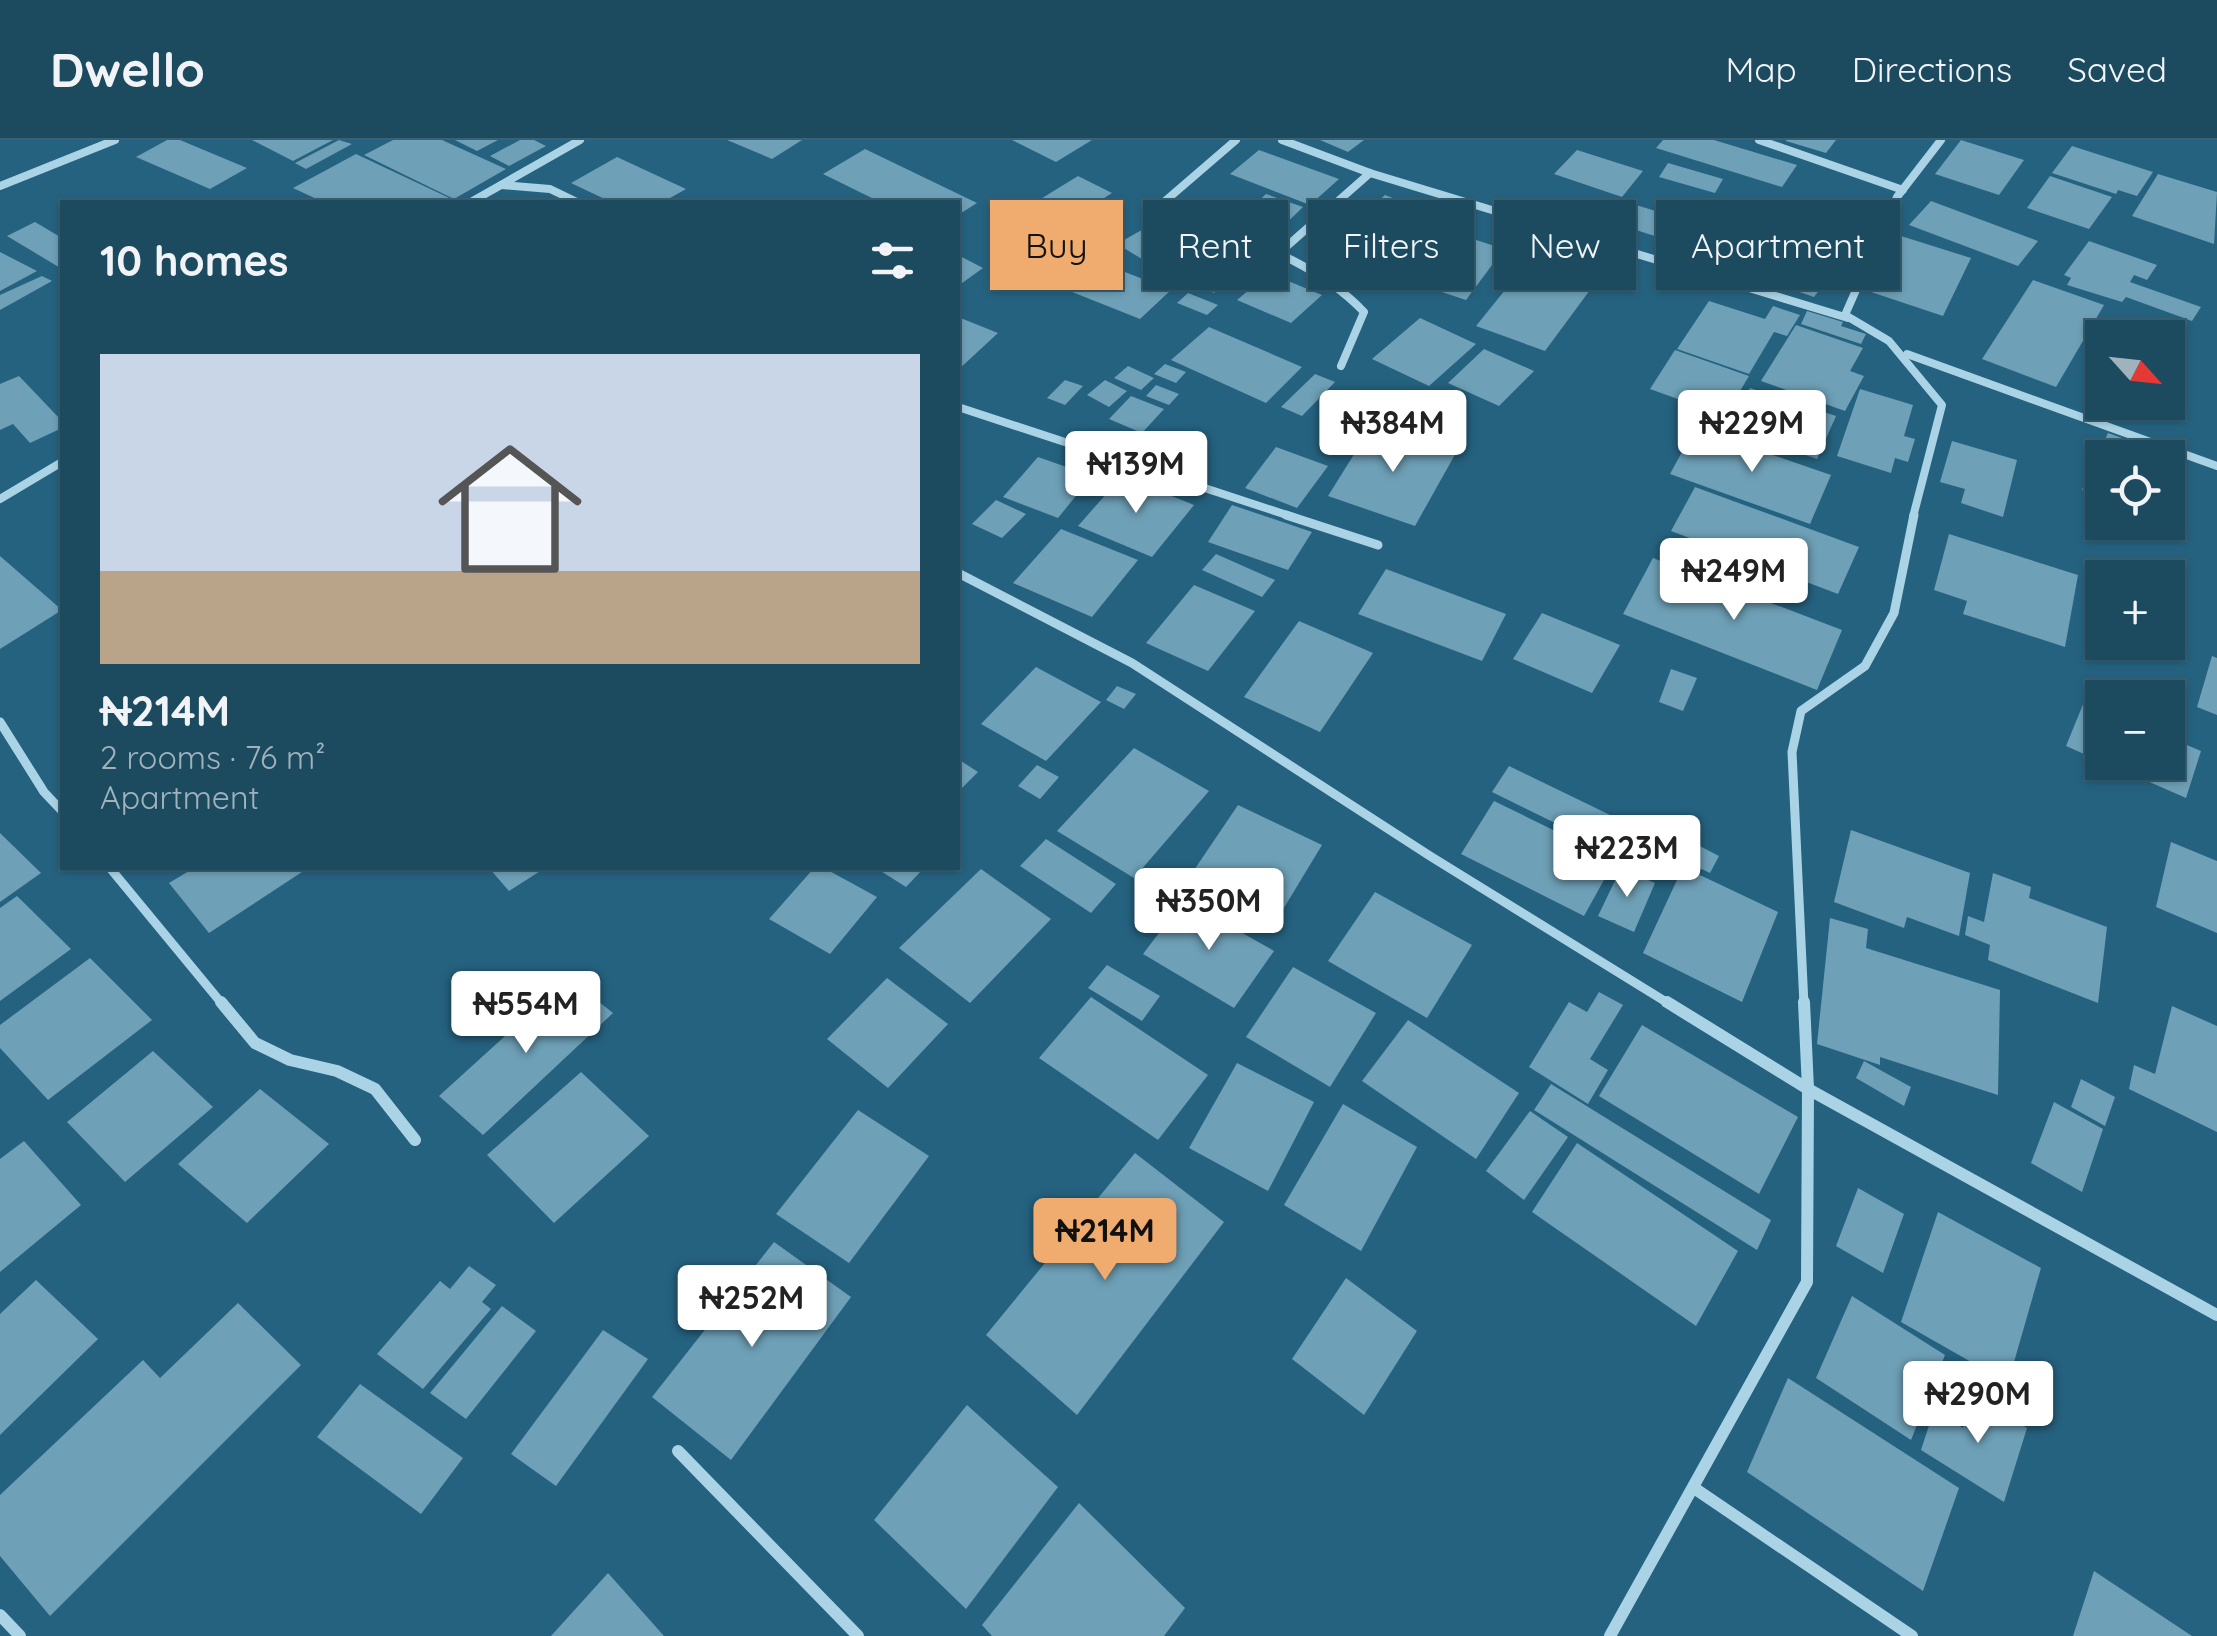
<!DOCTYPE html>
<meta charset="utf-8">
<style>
body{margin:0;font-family:Quicksand,sans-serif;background:#295468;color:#f1f3f6;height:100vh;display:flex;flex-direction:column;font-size:38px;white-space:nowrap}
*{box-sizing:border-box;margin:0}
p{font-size:32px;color:#a0b3bd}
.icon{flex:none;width:55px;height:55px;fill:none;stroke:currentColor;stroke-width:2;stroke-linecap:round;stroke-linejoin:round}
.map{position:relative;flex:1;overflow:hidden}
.side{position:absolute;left:60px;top:60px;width:900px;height:670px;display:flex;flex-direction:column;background:#1c4a5f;border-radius:0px;box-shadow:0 2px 8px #0004,0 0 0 2px #3a6274}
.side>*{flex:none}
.top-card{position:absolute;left:990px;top:60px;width:950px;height:90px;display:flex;gap:20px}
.needle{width:65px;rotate:117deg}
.controls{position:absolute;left:2085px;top:180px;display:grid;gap:20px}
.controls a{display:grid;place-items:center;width:100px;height:100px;border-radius:0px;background:#1c4a5f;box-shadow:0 2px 8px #0004,0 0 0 2px #3a6274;font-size:50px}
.price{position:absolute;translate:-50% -85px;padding:0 22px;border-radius:10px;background:#fff;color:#222;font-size:32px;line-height:65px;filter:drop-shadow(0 2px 5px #0008)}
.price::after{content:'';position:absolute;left:50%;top:60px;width:30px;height:22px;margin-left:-15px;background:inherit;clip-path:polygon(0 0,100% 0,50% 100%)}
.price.selected{background:#f0ab6e;color:#111}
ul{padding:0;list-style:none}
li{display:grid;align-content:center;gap:20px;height:530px;padding:0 40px}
li span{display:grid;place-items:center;height:310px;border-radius:0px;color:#555}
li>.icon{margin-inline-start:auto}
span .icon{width:180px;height:180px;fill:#fffc;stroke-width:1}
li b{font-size:42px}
h2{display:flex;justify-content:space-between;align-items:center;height:120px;padding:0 40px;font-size:42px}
.pill{padding:0 35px;border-radius:0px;background:#1c4a5f;box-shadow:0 2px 8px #0004,0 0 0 2px #3a6274;font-size:35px;line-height:90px}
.pill.selected{background:#f0ab6e;color:#111}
header{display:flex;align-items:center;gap:60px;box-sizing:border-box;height:140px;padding:0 50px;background:#1c4a5f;border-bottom:2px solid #3a6274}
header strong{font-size:48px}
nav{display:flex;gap:55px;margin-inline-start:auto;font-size:35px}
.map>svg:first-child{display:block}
</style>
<header>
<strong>Dwello</strong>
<nav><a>Map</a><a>Directions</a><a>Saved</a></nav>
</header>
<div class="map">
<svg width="2217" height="1496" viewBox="0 0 2217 1496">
<rect width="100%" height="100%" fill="#25627f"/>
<g fill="#6ea0b7">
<path d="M 167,0 L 180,0 L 247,28 L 210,49 L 136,17 Z"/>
<path d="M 252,0 L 333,0 L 293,21 Z"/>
<path d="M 339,0 L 352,4 L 306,29 L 295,23 Z"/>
<path d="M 393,0 L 442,0 L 506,29 L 454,59 L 364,15 Z"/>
<path d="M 455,0 L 498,0 L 477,11 Z"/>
<path d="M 520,0 L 534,0 L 546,6 L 509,26 L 490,16 Z"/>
<path d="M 727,0 L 802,0 L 772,19 Z"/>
<path d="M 1012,0 L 1092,0 L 1056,22 Z"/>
<path d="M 1320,0 L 1364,0 L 1348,12 Z"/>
<path d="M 1663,0 L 1714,0 L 1797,25 L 1782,47 L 1656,8 Z"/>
<path d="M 1836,0 L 1826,13 L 1786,1 L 1786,0 Z"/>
<path d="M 1961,0 L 2024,20 L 1999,55 L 1935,34 Z"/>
<path d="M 2072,6 L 2153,32 L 2137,56 L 2118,50 L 2116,54 L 2052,33 Z"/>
<path d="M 865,9 L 977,63 L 958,75 L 958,62 L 880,62 L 823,34 Z"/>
<path d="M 1259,10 L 1339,39 L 1310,65 L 1230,34 Z"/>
<path d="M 1577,10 L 1643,31 L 1622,57 L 1554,34 Z"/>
<path d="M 356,14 L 458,62 L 323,62 L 293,48 Z"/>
<path d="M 617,17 L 686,49 L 663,62 L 611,62 L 571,43 Z"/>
<path d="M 1668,23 L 1723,39 L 1715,53 L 1659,37 Z"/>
<path d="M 2158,34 L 2217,52 L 2214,104 L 2132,76 Z"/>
<path d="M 1078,36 L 1112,53 L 1061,86 L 1026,68 Z"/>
<path d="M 2050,36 L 2112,57 L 2089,89 L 2027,68 Z"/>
<path d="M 1266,54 L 1303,67 L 1274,95 L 1236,82 Z"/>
<path d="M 1385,55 L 1434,74 L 1361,141 L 1311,120 Z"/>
<path d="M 1931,61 L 2038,101 L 2018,126 L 1909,85 Z"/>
<path d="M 1626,62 L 1679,78 L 1664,99 L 1611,82 Z"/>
<path d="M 1716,62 L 1828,73 L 1833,100 L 1719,88 Z"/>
<path d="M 35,82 L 62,98 L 62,129 L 7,96 Z"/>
<path d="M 1154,83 L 1194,107 L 1157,128 L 1117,104 Z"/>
<path d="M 1433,86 L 1504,109 L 1466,160 L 1393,136 Z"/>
<path d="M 1901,96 L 1971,118 L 1943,176 L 1871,152 Z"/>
<path d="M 2089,101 L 2157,125 L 2147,140 L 2134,135 L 2130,142 L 2201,167 L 2192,181 L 2126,157 L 2122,162 L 2067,145 L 2071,138 L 2064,135 Z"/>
<path d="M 1210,102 L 1255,122 L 1214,153 L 1170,132 Z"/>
<path d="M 1538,109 L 1604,131 L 1545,211 L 1476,186 Z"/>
<path d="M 0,112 L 37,131 L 0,151 Z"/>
<path d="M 1079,114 L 1171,150 L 1140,179 L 1047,142 Z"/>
<path d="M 1813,114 L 1840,123 L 1814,157 L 1788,148 Z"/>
<path d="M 958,115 L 983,128 L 958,146 Z"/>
<path d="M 1269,133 L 1322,155 L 1291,183 L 1237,160 Z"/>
<path d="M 42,136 L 52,141 L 0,170 L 0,155 Z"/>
<path d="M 2033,140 L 2104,165 L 2056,247 L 1982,219 Z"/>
<path d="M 1188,153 L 1218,165 L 1207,175 L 1177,163 Z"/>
<path d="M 1709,161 L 1765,179 L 1773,166 L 1800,175 L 1787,196 L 1774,192 L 1749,234 L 1677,209 Z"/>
<path d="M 1807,171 L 1843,182 L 1841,186 L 1866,194 L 1861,204 L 1801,184 Z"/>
<path d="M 958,177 L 998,193 L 958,230 Z"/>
<path d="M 1420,178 L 1476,204 L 1429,246 L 1372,219 Z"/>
<path d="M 1796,185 L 1863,208 L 1850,231 L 1864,236 L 1845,271 L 1761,241 Z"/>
<path d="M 1209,187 L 1302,227 L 1266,263 L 1171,220 Z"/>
<path d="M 1484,209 L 1534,231 L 1499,266 L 1448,243 Z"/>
<path d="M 1675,210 L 1749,236 L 1725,276 L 1650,249 Z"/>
<path d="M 1165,224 L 1186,232 L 1176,243 L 1154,234 Z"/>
<path d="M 1128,226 L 1154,238 L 1141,250 L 1114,238 Z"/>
<path d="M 1315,234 L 1335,242 L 1302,276 L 1281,267 Z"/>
<path d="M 19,236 L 62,281 L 62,288 L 30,303 L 13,284 L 0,290 L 0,244 Z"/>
<path d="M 1065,240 L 1083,246 L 1065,265 L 1047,258 Z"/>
<path d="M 1105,240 L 1127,251 L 1109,267 L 1087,255 Z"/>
<path d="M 1156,245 L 1179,254 L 1169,265 L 1146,256 Z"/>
<path d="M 1750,248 L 1836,276 L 1817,319 L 1729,289 Z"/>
<path d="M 1860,249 L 1913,265 L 1904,296 L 1915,299 L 1908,322 L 1895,318 L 1891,333 L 1837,316 Z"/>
<path d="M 1131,256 L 1164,269 L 1142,293 L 1109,279 Z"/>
<path d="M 1373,284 L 1457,311 L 1415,386 L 1328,356 Z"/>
<path d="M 1695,288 L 1831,335 L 1810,384 L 1670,334 Z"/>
<path d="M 2108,293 L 2178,318 L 2168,345 L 2168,318 L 2102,318 L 2102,357 L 2082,350 Z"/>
<path d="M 1952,301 L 2017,320 L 2003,377 L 1961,363 L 1965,349 L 1940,342 Z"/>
<path d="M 1276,307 L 1328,326 L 1297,368 L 1245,348 Z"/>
<path d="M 1038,317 L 1092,336 L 1058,378 L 1003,357 Z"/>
<path d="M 1122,336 L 1194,365 L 1152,417 L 1078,386 Z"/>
<path d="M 1695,347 L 1859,407 L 1838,454 L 1671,391 Z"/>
<path d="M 996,360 L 1026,374 L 1002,398 L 972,384 Z"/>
<path d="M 1232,365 L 1312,392 L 1288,430 L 1208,402 Z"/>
<path d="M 1061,389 L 1138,420 L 1092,477 L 1013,443 Z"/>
<path d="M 1949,394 L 2078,435 L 2065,507 L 1963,474 L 1967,461 L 1934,450 Z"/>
<path d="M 1216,414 L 1275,440 L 1262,457 L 1202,430 Z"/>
<path d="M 0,416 L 62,470 L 0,509 Z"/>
<path d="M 1653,418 L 1842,490 L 1817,550 L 1623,474 Z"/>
<path d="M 1386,429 L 1506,474 L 1482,521 L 1358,474 Z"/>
<path d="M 1194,445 L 1255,471 L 1208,531 L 1146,503 Z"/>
<path d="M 1542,473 L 1620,505 L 1592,553 L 1513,519 Z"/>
<path d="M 1299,481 L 1373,513 L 1320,592 L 1244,557 Z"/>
<path d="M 2212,516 L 2217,518 L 2217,575 L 2197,567 Z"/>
<path d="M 1036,527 L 1101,562 L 1046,621 L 981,584 Z"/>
<path d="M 1671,529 L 1697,538 L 1683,571 L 1659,562 Z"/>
<path d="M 1117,546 L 1136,554 L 1124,569 L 1106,560 Z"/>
<path d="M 2084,562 L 2102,569 L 2102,622 L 2066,606 Z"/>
<path d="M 2168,597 L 2201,611 L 2186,658 L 2104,622 L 2168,622 Z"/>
<path d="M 1134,608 L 1209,651 L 1134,738 L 1057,691 Z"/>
<path d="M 958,619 L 978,632 L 958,652 Z"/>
<path d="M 1037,625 L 1059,637 L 1040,659 L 1018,646 Z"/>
<path d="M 1509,626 L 1670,704 L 1655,732 L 1492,652 Z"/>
<path d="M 1494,661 L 1615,720 L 1584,776 L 1461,714 Z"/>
<path d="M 1238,665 L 1322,705 L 1273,786 L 1186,742 Z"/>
<path d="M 1851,690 L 1970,733 L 1959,796 L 1907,777 L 1904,788 L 1834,762 Z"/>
<path d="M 0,693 L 41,733 L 0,762 Z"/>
<path d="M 1046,699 L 1116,744 L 1091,773 L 1020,726 Z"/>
<path d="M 1688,700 L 1719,716 L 1710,733 L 1678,718 Z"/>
<path d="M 2171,702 L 2217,721 L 2217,793 L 2156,767 Z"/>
<path d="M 1683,727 L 1778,772 L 1742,862 L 1643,813 Z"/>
<path d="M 194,728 L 308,728 L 209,793 L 169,743 Z"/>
<path d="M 489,728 L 545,728 L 509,751 Z"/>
<path d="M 814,728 L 824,728 L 877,757 L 830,814 L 769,779 Z"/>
<path d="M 876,728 L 924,728 L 906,747 Z"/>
<path d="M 1621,728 L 1655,743 L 1634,792 L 1598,776 Z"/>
<path d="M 981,729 L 1051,779 L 970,863 L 899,808 Z"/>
<path d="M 1993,733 L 2031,747 L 2029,758 L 2107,787 L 2098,863 L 1988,820 L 1990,805 L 1965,795 L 1968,776 L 1984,782 Z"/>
<path d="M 1375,752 L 1472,805 L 1427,878 L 1328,821 Z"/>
<path d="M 17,756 L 71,809 L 0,861 L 0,768 Z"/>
<path d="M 1184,760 L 1274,811 L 1234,868 L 1143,814 Z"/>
<path d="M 1830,778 L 1868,789 L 1866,808 L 2000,850 L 1998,955 L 1880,917 L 1880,925 L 1817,904 Z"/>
<path d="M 90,818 L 152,880 L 48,960 L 0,908 L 0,885 Z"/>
<path d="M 1107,825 L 1160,856 L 1142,881 L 1088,848 Z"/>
<path d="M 1293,827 L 1376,873 L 1330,947 L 1246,897 Z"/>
<path d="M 569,838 L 613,873 L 483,995 L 439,956 Z"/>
<path d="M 887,838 L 948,884 L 888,948 L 827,899 Z"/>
<path d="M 1599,852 L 1623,865 L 1590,919 L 1608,930 L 1588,964 L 1529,927 L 1569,862 L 1587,872 Z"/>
<path d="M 1091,857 L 1208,935 L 1158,1000 L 1039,918 Z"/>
<path d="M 2172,866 L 2217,886 L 2217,992 L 2129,949 L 2134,925 L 2155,934 Z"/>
<path d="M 1408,880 L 1519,953 L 1476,1019 L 1362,941 Z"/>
<path d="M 1642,885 L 1798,977 L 1759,1054 L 1599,956 Z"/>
<path d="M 153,911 L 213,967 L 125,1042 L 67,982 Z"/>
<path d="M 1864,921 L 1911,947 L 1904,966 L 1856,938 Z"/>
<path d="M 1237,923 L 1314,962 L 1268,1051 L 1189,1008 Z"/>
<path d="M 581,932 L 649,996 L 554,1083 L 487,1015 Z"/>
<path d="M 2081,939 L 2115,957 L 2105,986 L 2071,967 Z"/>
<path d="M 1551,944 L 1771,1080 L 1757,1110 L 1534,970 Z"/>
<path d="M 260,949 L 329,1004 L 247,1083 L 178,1024 Z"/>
<path d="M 2054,962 L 2103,989 L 2082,1052 L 2031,1023 Z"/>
<path d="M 1343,964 L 1417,1007 L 1361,1111 L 1284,1065 Z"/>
<path d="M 858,970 L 929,1016 L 849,1123 L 776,1074 Z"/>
<path d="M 1530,971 L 1568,997 L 1524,1060 L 1486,1031 Z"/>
<path d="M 24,1001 L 81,1065 L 0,1132 L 0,1019 Z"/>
<path d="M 1577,1003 L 1738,1111 L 1696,1186 L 1532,1072 Z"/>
<path d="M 1135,1013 L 1224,1082 L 1077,1275 L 986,1195 Z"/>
<path d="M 1858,1048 L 1904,1074 L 1883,1133 L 1836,1106 Z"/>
<path d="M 1938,1072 L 2041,1128 L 2008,1243 L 1901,1182 Z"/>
<path d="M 774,1102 L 851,1157 L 731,1320 L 652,1257 Z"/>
<path d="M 469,1126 L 496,1145 L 482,1162 L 491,1169 L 423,1249 L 377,1214 L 440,1141 L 450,1149 Z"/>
<path d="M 1346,1138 L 1417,1191 L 1364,1275 L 1292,1219 Z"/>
<path d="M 36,1140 L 98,1199 L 0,1295 L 0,1174 Z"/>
<path d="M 1852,1156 L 1945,1215 L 1911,1300 L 1816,1238 Z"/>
<path d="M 238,1163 L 301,1225 L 50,1476 L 0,1416 L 0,1355 L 143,1220 L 160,1238 Z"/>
<path d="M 502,1166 L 536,1191 L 466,1279 L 430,1253 Z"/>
<path d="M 603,1190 L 648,1219 L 556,1346 L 511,1314 Z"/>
<path d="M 1788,1238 L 1959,1348 L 1923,1451 L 1747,1332 Z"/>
<path d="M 360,1244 L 463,1318 L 421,1374 L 317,1297 Z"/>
<path d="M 1974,1256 L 2027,1288 L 2004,1362 L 1921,1310 L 1934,1270 L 1963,1288 Z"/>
<path d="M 967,1265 L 1058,1347 L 966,1469 L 874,1380 Z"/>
<path d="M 1079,1363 L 1185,1468 L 1164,1496 L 992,1496 L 982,1485 Z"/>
<path d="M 2094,1431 L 2192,1496 L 2073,1496 Z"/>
<path d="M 608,1433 L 664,1496 L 551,1496 Z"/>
</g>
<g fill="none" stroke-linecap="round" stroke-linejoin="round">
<g stroke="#aad4e6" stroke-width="8">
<path d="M 1236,0 L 1164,62 L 1172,70 C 1238,97 1314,119 1364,172 L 1341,226"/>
<path d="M 1282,0 L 1370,33 L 1848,178"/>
<path d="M 1759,0 L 1903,50"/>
<path d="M 502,45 L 550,49 L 577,62"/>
<path d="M 0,46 L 115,0"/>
<path d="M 471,62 L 580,0"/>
<path d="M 1278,114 L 1370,33"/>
<path d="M 1907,214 L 2217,326"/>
<path d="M 958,267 L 1293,377"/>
<path d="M 0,359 L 62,322"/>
<path d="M 1913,377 L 1942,265 L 1889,201 L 1845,175 L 1897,57 L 1941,0"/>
</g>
<g stroke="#aad4e6" stroke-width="9">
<path d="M 1286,375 L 1378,405"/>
<path d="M 958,433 L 1132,523 L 1430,716 L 1671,865"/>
<path d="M 0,582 L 44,652 L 62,671"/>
<path d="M 110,728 L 223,865"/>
<path d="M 1804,865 L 1792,612 L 1801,571 L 1865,526 L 1894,473 L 1914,375"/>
</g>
<g stroke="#aad4e6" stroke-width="12">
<path d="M 221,862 L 255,903 L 290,920 L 337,931 L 375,949 L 415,1000"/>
<path d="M 1667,862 L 1808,949 L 2217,1175"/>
<path d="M 678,1311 L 858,1496"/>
<path d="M 1694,1348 L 1912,1496"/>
<path d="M 0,1475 L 20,1496"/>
<path d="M 1610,1496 L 1807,1142 L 1808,949 L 1804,862"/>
</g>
</g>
</svg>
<div class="controls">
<a><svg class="needle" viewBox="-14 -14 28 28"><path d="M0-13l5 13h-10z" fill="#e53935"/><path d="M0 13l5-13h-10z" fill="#a0b3bd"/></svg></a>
<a><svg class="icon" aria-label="locate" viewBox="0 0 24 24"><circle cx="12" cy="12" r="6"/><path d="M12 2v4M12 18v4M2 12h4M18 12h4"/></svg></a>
<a>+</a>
<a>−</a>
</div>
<b class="price" style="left:1393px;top:335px">₦384M</b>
<b class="price" style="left:1752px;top:335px">₦229M</b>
<b class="price" style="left:1136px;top:376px">₦139M</b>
<b class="price" style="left:1734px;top:483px">₦249M</b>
<b class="price" style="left:1627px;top:760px">₦223M</b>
<b class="price" style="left:1209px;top:813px">₦350M</b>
<b class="price" style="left:526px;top:916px">₦554M</b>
<b class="price selected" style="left:1105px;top:1143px">₦214M</b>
<b class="price" style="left:752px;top:1210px">₦252M</b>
<b class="price" style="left:1978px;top:1306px">₦290M</b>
<div class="top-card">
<a class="pill selected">Buy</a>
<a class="pill">Rent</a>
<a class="pill">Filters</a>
<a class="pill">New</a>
<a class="pill">Apartment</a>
</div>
<section class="side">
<h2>10 homes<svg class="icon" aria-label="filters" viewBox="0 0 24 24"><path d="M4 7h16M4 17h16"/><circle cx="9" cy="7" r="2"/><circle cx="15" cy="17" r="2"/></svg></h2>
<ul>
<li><span style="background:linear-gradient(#c9d6e8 70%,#b9a48a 0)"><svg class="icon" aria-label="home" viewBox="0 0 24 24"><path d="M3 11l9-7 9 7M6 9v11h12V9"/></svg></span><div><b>₦214M</b><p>2 rooms · 76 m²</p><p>Apartment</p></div></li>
</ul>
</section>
</div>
